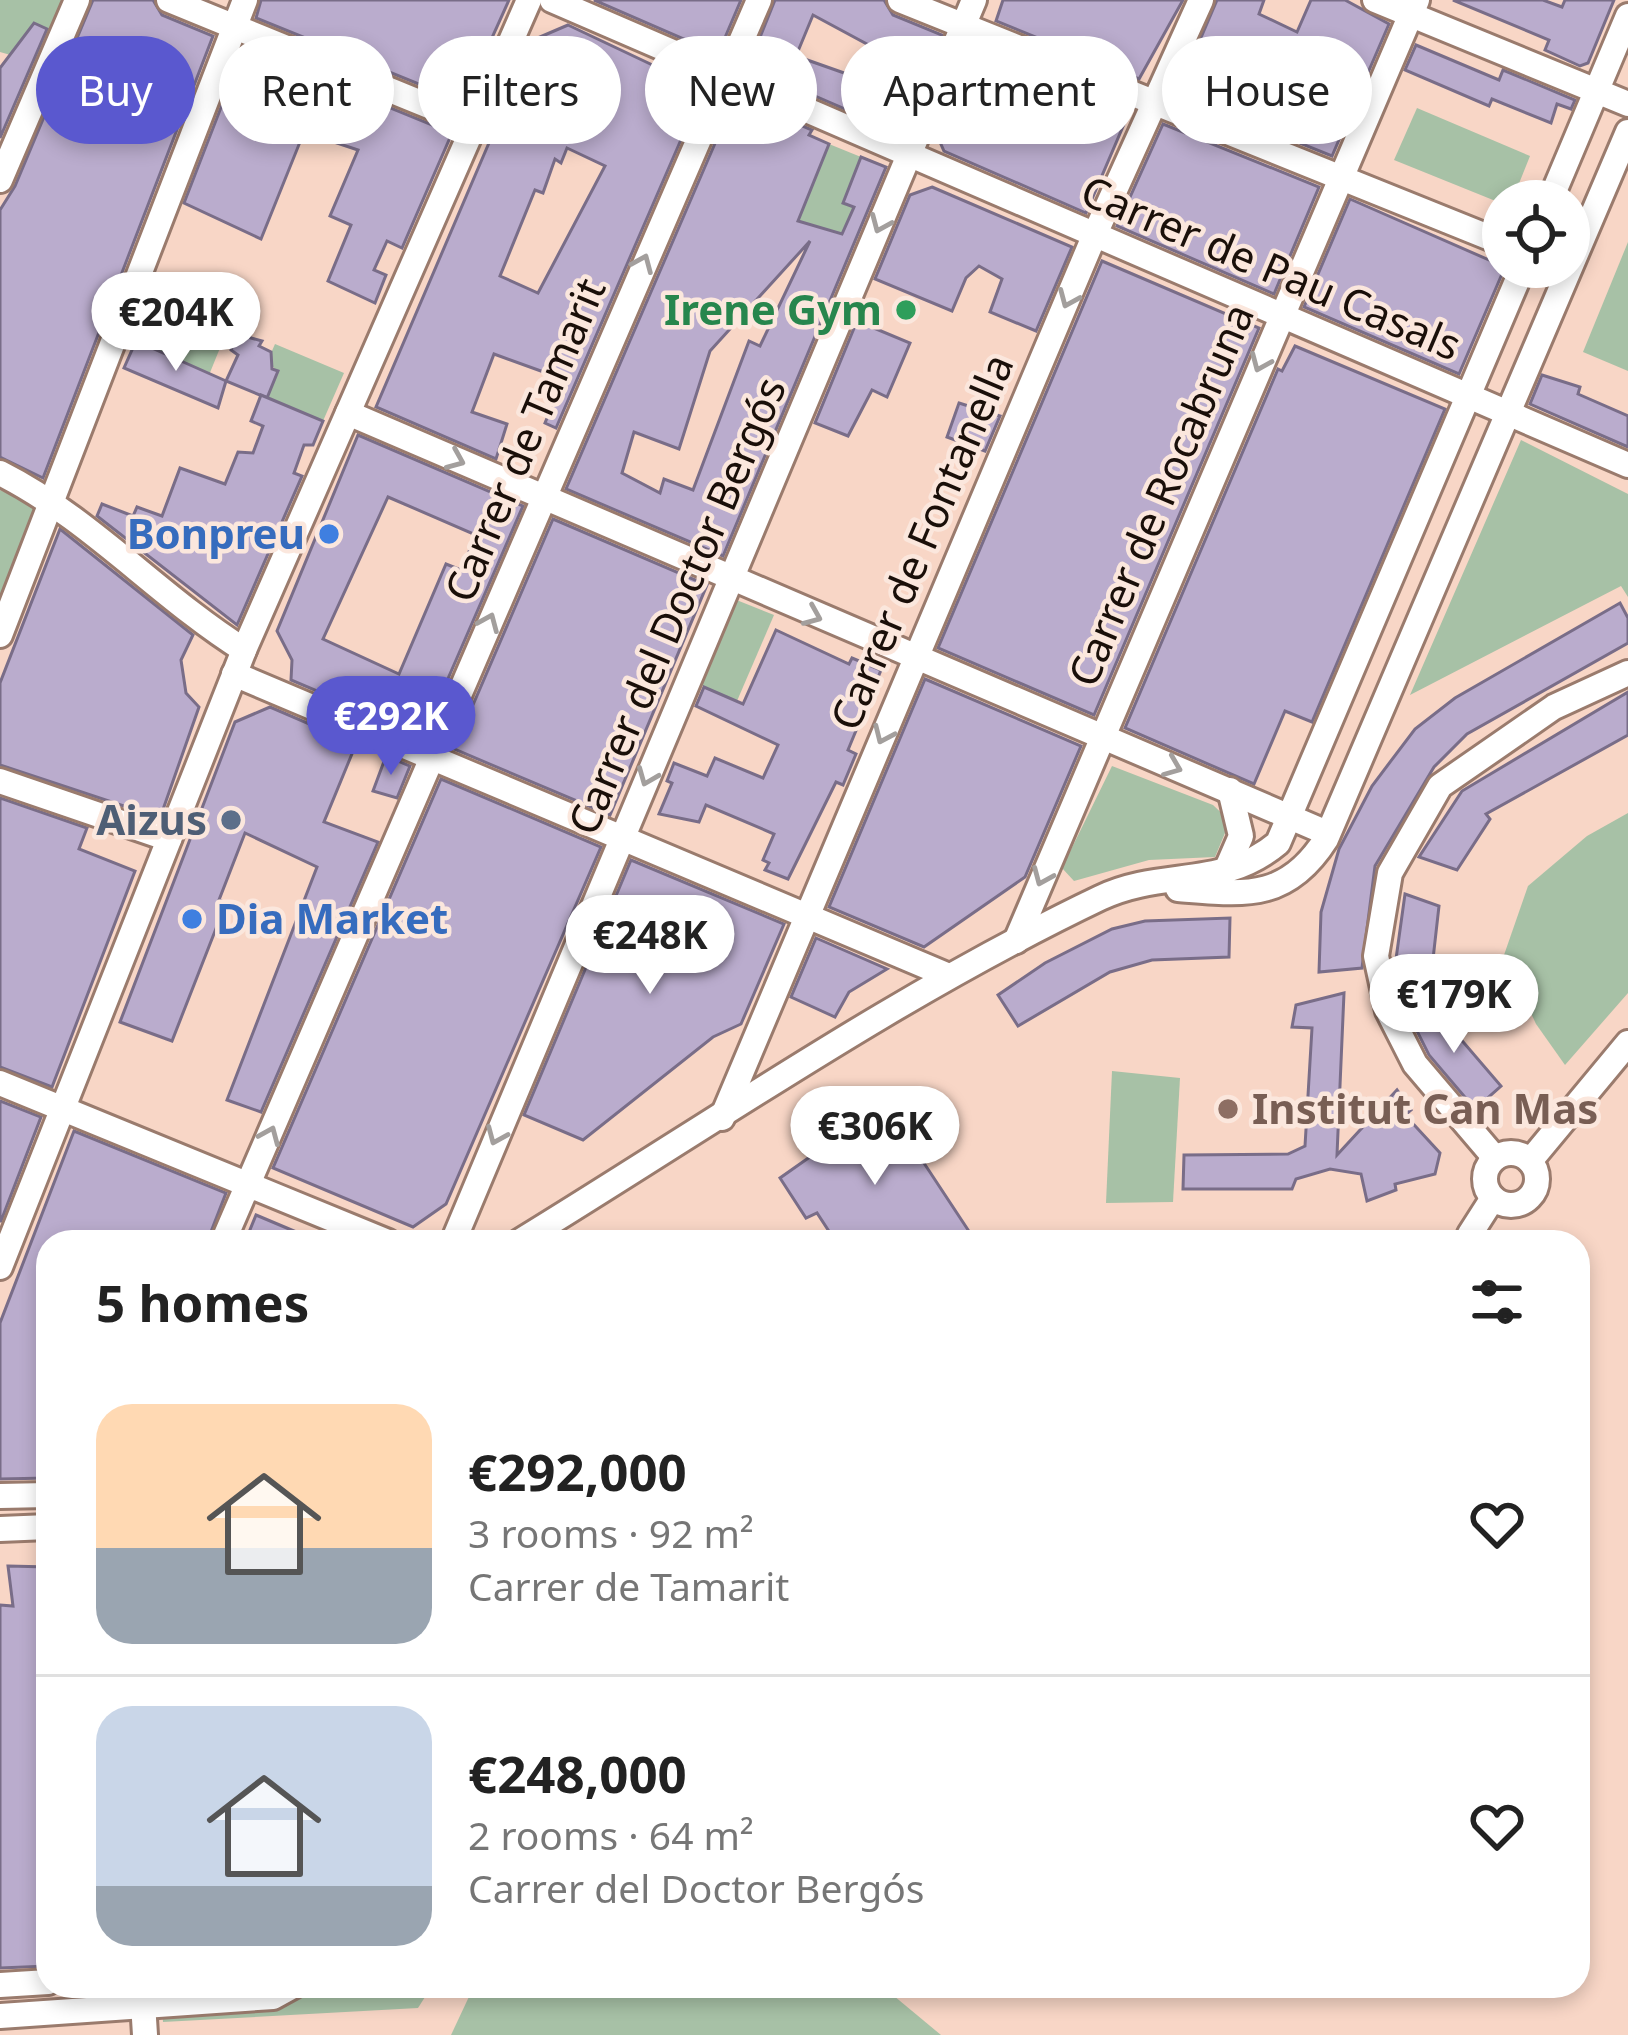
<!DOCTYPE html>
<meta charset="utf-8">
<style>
body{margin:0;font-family:"Noto Sans",sans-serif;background:#f2f2f2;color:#222;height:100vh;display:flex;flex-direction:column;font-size:45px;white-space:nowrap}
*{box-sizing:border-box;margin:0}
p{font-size:39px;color:#767676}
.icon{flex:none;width:66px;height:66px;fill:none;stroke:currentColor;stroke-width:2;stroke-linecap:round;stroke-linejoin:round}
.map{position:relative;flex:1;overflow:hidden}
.details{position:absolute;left:36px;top:1230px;width:1554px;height:768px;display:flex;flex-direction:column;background:#fff;border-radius:36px;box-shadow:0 6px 18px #0003}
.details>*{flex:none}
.top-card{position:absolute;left:36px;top:36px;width:1557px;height:108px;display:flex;gap:24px}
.controls{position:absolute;left:1482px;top:180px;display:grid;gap:24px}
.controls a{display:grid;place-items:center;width:108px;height:108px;border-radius:50%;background:#fff;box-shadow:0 6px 18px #0003;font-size:60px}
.price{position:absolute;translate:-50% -102px;padding:0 27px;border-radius:42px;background:#fff;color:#222;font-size:39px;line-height:78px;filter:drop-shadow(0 3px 6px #0008)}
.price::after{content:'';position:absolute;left:50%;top:72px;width:36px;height:27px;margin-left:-18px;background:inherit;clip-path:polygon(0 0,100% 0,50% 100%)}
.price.current{background:#5a58cf;color:#fff}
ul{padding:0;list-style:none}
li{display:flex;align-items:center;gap:36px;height:300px;padding:0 60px}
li+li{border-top:3px solid #e0e0e0}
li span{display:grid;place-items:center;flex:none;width:336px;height:240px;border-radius:36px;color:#555}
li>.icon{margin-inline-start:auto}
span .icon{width:144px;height:144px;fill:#fffc;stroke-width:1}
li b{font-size:51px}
h2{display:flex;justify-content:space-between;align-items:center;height:144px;padding:0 60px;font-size:51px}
.chip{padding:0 42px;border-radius:54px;background:#fff;box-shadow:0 6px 18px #0003;font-size:42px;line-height:108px}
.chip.current{background:#5a58cf;color:#fff}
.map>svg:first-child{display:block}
</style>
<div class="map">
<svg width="1628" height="2035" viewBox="0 0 1628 2035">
<rect width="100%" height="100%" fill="#f8d6c6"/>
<g fill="#a7c1a6">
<path d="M 0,0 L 64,0 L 35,62 L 0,52 Z"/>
<path d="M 1417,108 L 1530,156 L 1512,201 L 1503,204 L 1394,160 Z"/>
<path d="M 829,144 L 861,157 L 843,202 L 854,207 L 841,238 L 792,219 L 806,201 Z"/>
<path d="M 1628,242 L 1628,371 L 1583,352 Z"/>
<path d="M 156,279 L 235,311 L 209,375 L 136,341 Z"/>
<path d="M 275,344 L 344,373 L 323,421 L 261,395 L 277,372 L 268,360 Z"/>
<path d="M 1521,440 L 1628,494 L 1628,597 L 1621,586 L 1410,695 Z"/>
<path d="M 0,490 L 38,507 L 0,605 Z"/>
<path d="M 734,599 L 774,615 L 737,701 L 698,684 Z"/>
<path d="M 1112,766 L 1213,805 L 1230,821 L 1215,857 L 1149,860 L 1074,881 L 1062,868 Z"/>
<path d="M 1628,813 L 1628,993 L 1565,1065 L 1536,1024 L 1504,955 L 1528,886 L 1587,836 Z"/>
<path d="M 1112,1071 L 1180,1078 L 1173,1202 L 1106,1203 Z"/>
<path d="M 161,1986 L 432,1986 L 418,2008 L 163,2022 Z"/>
<path d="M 474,1986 L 882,1986 L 941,2035 L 451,2035 Z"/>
</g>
<g fill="#baaccd" stroke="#796d88" stroke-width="3" fill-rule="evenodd">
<path d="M 93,0 L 153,0 L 162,15 L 213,36 L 43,478 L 0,457 L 0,210 L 15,186 Z"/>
<path d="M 261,0 L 509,0 L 463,102 L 256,18 Z"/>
<path d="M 594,0 L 741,0 L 718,54 Z"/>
<path d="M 775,0 L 884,0 L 893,15 L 942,35 L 900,133 L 748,67 ZM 813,15 L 876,49 L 864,80 L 796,56 Z"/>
<path d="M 1003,0 L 1183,0 L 1139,79 L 996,21 Z"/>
<path d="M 1217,0 L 1264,0 L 1259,14 L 1297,32 L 1311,0 L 1345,0 L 1389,24 L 1332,156 L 1177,94 Z"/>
<path d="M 1453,0 L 1543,0 L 1562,7 L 1565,0 L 1614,0 L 1588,63 L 1580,66 L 1545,50 L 1549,40 Z"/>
<path d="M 34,23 L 47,29 L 0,138 L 0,68 Z"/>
<path d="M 568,25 L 703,89 L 556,428 L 545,423 L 563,379 L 494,354 L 472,412 L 507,424 L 496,459 L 376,407 L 533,40 ZM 567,148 L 605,166 L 538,293 L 500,276 L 535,190 L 543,193 L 555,159 L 561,163 Z"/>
<path d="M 1416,45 L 1499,80 L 1503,70 L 1575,100 L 1571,109 L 1557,104 L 1551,123 L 1492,99 L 1489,106 L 1405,70 Z"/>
<path d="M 972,47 L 1130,110 L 1086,213 L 944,151 L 936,133 Z"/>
<path d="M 244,48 L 452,133 L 402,248 L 387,241 L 374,270 L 386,275 L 375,303 L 328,281 L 351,225 L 330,216 L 358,150 L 304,132 L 261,239 L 184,203 Z"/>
<path d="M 735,97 L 812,130 L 809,135 L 829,144 L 798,221 L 842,234 L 854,207 L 843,203 L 861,157 L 886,167 L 723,556 L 566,489 ZM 810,241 L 760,346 L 749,341 L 693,490 L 664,479 L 660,493 L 622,473 L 634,432 L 679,449 L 710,351 Z"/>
<path d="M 1163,124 L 1319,187 L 1274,294 L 1117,226 Z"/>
<path d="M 932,187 L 1072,247 L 1036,331 L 990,312 L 1002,279 L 979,266 L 966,278 L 952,311 L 875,279 L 910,195 Z"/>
<path d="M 1350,199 L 1505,267 L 1459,374 L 1304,307 Z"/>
<path d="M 1102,261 L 1259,328 L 1094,715 L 938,648 Z"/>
<path d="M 857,321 L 910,343 L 887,397 L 872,390 L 848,436 L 815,423 Z"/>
<path d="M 237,334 L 262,341 L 259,346 L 271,352 L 272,369 L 278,371 L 267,398 L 226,381 L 238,355 L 231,350 Z"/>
<path d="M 136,341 L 226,381 L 218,408 L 124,368 Z"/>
<path d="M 1295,346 L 1445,409 L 1312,722 L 1285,711 L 1254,784 L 1125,728 L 1278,369 L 1282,371 Z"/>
<path d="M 1542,375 L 1580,387 L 1578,394 L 1628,416 L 1628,447 L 1530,404 Z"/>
<path d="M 261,395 L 323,421 L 313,445 L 304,445 L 294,473 L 302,476 L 237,625 L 97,516 L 102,504 L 133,516 L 137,507 L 162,516 L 180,468 L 225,484 L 238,452 L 253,453 L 263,426 L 251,421 Z"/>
<path d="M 959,403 L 1000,416 L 985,451 L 947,437 Z"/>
<path d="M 358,435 L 523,506 L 423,736 L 291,680 L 292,660 L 277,631 ZM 388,497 L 476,535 L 461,570 L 446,564 L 399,674 L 323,639 Z"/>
<path d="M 553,519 L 707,585 L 610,815 L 454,749 Z"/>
<path d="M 60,529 L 193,635 L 181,660 L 186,693 L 199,707 L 160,818 L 0,765 L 0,683 Z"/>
<path d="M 1620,603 L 1628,618 L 1628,643 L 1467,734 L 1434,767 L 1375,866 L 1362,968 L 1319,972 L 1321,912 L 1339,849 L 1372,786 L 1415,729 L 1455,698 Z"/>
<path d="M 776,630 L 849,664 L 852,658 L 881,670 L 848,750 L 856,754 L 843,785 L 836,782 L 788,879 L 765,870 L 769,863 L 763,860 L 774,834 L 706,805 L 699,822 L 659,814 L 672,783 L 667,781 L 674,763 L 707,776 L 715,758 L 763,778 L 778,745 L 696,706 L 704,687 L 743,704 Z"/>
<path d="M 925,679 L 1081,746 L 1025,877 L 924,947 L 829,907 Z"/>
<path d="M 1628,692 L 1628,735 L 1486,814 L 1490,819 L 1457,870 L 1419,857 L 1462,791 Z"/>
<path d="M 270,707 L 356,744 L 324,822 L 378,842 L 261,1112 L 227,1100 L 317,867 L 245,833 L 219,900 L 226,903 L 172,1041 L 120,1022 L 235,722 Z"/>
<path d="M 386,756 L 410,766 L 397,798 L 373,791 Z"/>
<path d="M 441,779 L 601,847 L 446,1204 L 413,1227 L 273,1168 Z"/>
<path d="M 0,798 L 87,828 L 79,849 L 135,871 L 52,1087 L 0,1067 Z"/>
<path d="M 631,860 L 784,924 L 741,1024 L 713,1037 L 583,1140 L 524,1115 Z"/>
<path d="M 1405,894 L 1439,906 L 1432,968 L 1395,966 Z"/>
<path d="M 1230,918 L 1229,957 L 1152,960 L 1110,972 L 1018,1026 L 998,995 L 1045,963 L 1112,929 L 1145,921 Z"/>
<path d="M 816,938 L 887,969 L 849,992 L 835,1017 L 791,997 Z"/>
<path d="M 1344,993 L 1337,1155 L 1397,1090 L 1411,1110 L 1405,1115 L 1440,1153 L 1435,1174 L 1395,1184 L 1396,1190 L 1367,1201 L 1361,1174 L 1330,1169 L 1296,1179 L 1292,1189 L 1183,1189 L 1184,1155 L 1288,1154 L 1305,1146 L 1312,1028 L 1292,1027 L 1296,1005 Z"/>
<path d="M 1438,1003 L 1446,1022 L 1501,1086 L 1475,1109 L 1429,1055 L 1408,1013 Z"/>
<path d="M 0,1101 L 41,1117 L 1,1221 L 0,1221 Z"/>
<path d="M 885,1104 L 976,1242 L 836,1242 L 817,1213 L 806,1218 L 780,1178 Z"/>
<path d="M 74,1131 L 226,1193 L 207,1242 L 48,1242 L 48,1478 L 0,1479 L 0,1323 Z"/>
<path d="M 256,1215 L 320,1242 L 245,1242 Z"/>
<path d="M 8,1566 L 48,1567 L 48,1966 L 0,1968 L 0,1605 L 13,1606 Z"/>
</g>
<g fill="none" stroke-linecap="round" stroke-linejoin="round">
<g stroke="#9a7b6d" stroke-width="30">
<g id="minor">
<path d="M 169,0 L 473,124"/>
<path d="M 552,0 L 1628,465"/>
<path d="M 900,0 L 1503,243"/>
<path d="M 1375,0 L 1628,104"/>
<path d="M 0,180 L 77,0"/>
<path d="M 1550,201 L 1628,16"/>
<path d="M 348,413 L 1327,833"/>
<path d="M 0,473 C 91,519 158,596 244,650"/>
<path d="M 0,635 L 245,0"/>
<path d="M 234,674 L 949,976"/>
<path d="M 0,781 L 169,839"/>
<path d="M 1224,875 L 1241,836 L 1230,790"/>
<path d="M 1178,889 C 1243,894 1286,902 1326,839 L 1628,132"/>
<path d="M 1016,941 L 1417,0"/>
<path d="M 0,1083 L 388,1242"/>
<path d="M 722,1118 L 1095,234 L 1201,0"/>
<circle cx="1511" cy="1179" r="26"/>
<path d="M 1495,1158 L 1415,1064 L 1388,1011 L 1376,956 L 1390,873 L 1440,786 L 1554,707 L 1628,673"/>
<path d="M 1530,1161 L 1628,1043"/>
<path d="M 1470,1234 L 1493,1198"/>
<path d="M 223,1242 L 759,0"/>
<path d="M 453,1242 L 974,0"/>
<path d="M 519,1242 C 710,1125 897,995 1100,898 C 1163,868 1222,890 1278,843 L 1523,267"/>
<path d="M 0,1267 L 244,650 L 529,0"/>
<path d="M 0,1496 L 48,1495"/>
<path d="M 0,1529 L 48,1527"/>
<path d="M 0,1985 L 48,1982"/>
<path d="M 142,1986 L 145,2035"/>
<path d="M 0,2016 L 273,1997 L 293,1986"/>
</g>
</g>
<use href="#minor" stroke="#fff" stroke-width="24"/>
</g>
<defs><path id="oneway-chevron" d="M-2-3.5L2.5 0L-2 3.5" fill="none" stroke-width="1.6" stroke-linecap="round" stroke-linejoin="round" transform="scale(3)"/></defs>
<g stroke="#a39f9d">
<use href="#oneway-chevron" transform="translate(880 224) rotate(113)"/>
<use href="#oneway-chevron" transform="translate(643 263) rotate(-67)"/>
<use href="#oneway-chevron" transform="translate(1068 299) rotate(113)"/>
<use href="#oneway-chevron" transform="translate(1260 363) rotate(113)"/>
<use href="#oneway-chevron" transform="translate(456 460) rotate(23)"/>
<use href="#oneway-chevron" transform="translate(813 616) rotate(23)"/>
<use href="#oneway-chevron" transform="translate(489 622) rotate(-67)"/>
<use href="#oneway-chevron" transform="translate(883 735) rotate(114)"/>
<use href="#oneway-chevron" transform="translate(1173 767) rotate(22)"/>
<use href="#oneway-chevron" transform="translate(647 777) rotate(112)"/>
<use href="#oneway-chevron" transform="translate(1042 877) rotate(113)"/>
<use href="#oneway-chevron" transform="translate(270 1135) rotate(-67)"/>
<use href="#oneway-chevron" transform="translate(496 1136) rotate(113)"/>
</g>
<circle fill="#2e9e5b" stroke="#fbe7dd" stroke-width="4.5" cx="906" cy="310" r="12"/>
<g fill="#3f7fe0" stroke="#fbe7dd" stroke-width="4.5">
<circle cx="329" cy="534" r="12"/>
<circle cx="192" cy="919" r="12"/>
</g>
<circle fill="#5c6f8a" stroke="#fbe7dd" stroke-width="4.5" cx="231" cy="820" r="12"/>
<circle fill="#8d6e63" stroke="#fbe7dd" stroke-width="4.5" cx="1228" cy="1109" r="12"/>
<g text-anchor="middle" stroke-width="9" stroke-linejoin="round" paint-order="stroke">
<g font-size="42" fill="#1a0f09" stroke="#fbe7dd">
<text transform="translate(1271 268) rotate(23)" y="15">Carrer de Pau Casals</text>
<text transform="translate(525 440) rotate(-67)" y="15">Carrer de Tamarit</text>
<text transform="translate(1161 495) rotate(-67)" y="15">Carrer de Rocabruna</text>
<text transform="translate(922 542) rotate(-67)" y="15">Carrer de Fontanella</text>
<text transform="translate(677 606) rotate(-67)" y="15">Carrer del Doctor Bergós</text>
</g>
<g font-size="42" font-weight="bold" fill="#27864d" stroke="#fbe7dd" text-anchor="end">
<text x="882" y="325">Irene Gym</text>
</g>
<g font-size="42" font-weight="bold" fill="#366cbe" stroke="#fbe7dd" text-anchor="end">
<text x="305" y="549">Bonpreu</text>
<text x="216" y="934" text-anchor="start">Dia Market</text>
</g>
<g font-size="42" font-weight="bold" fill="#4e5e75" stroke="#fbe7dd" text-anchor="end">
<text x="207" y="835">Aizus</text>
</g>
<g font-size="42" font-weight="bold" fill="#785e54" stroke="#fbe7dd" text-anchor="start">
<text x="1252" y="1124">Institut Can Mas</text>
</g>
</g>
</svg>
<div class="controls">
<a><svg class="icon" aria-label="locate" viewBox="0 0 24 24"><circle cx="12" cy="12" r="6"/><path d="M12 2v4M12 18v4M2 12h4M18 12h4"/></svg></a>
</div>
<b class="price" style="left:176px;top:374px">€204K</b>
<b class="price current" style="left:391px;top:778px">€292K</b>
<b class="price" style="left:650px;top:997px">€248K</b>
<b class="price" style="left:1454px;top:1056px">€179K</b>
<b class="price" style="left:875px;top:1188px">€306K</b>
<div class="top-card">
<a class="chip current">Buy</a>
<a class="chip">Rent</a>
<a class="chip">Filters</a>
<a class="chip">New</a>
<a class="chip">Apartment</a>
<a class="chip">House</a>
</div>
<section class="details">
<h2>5 homes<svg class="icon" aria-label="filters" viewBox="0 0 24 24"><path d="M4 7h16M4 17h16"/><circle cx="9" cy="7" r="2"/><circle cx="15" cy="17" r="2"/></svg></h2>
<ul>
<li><span style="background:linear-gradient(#ffd9b3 60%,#9aa5b1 0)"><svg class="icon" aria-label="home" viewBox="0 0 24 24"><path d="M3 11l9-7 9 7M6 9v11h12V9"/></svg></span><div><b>€292,000</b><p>3 rooms · 92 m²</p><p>Carrer de Tamarit</p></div><svg class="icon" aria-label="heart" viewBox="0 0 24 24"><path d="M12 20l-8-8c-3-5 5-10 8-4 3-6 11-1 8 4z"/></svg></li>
<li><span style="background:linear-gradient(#c9d6e8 75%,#9aa5b1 0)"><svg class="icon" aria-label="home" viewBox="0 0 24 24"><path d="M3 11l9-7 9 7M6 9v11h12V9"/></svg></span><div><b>€248,000</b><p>2 rooms · 64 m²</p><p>Carrer del Doctor Bergós</p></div><svg class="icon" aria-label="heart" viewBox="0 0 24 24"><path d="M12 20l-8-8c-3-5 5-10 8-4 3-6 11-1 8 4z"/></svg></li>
</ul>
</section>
</div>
